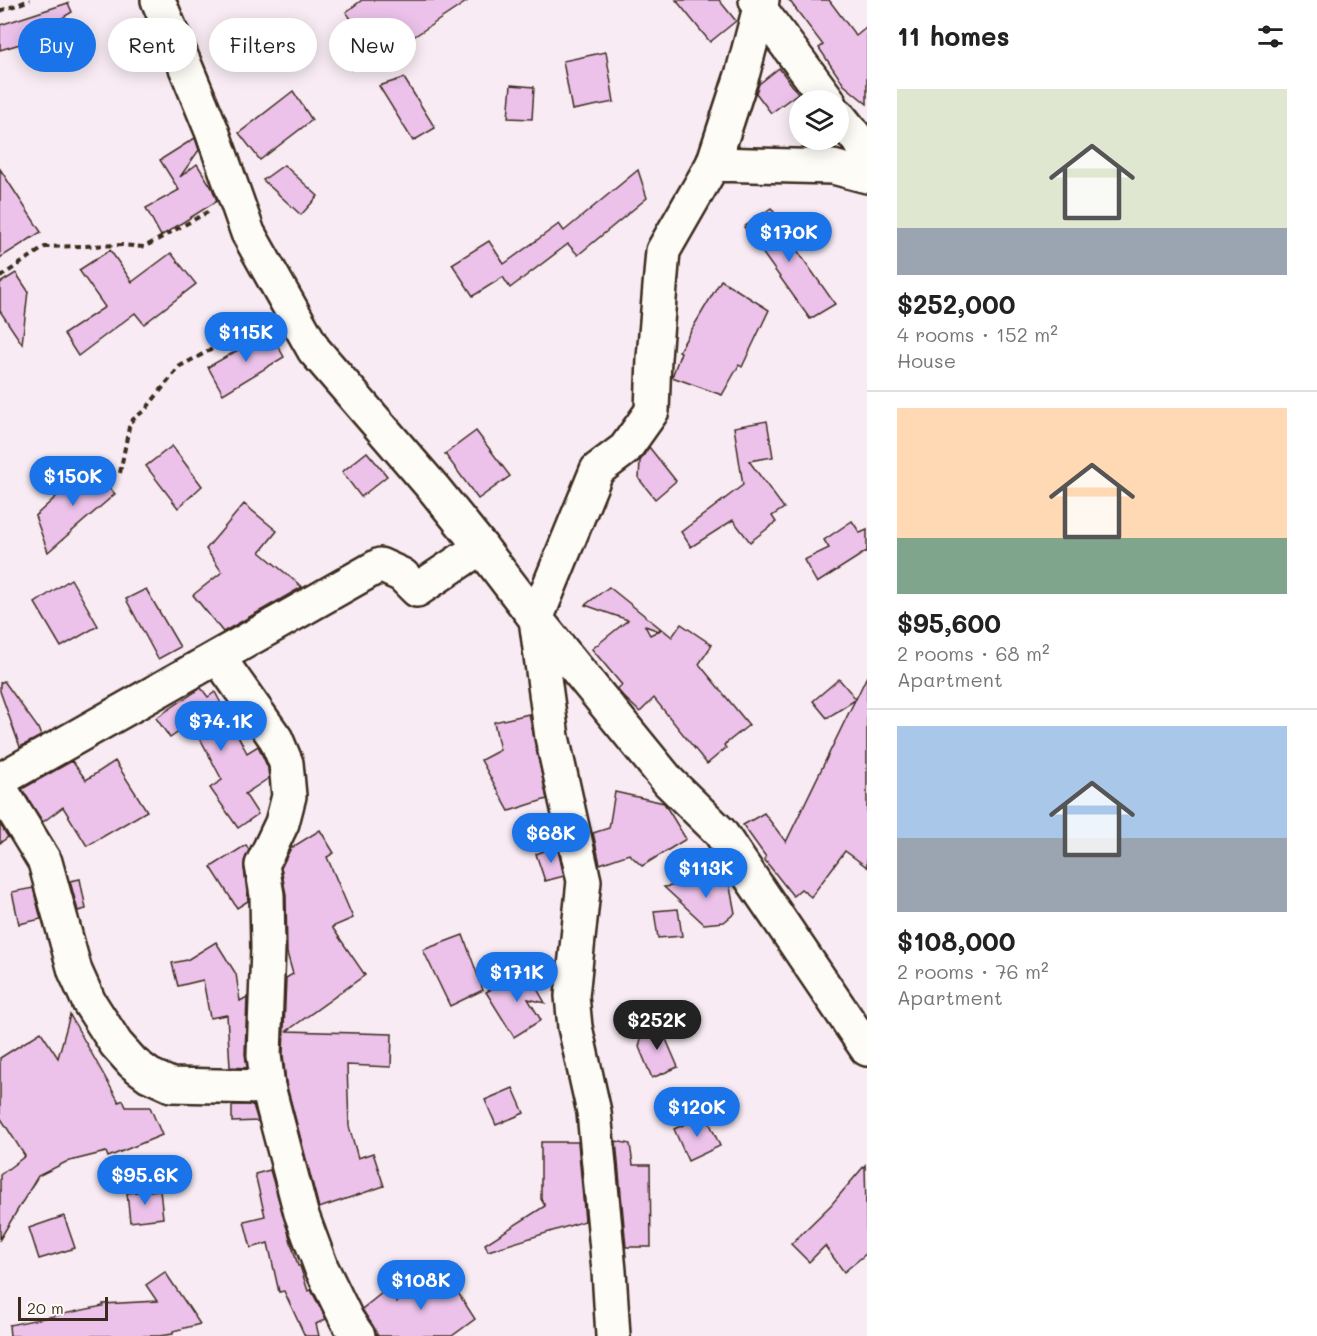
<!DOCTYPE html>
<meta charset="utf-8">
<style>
body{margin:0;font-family:Mali,sans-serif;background:#f2f2f2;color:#222;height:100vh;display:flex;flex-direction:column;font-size:22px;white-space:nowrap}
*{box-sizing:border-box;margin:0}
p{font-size:20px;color:#767676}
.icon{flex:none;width:33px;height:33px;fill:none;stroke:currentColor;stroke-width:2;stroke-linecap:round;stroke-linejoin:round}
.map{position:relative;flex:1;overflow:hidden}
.panel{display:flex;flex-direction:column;background:#fff;width:450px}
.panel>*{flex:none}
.guide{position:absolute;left:18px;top:18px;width:570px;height:54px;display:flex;gap:12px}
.fabs{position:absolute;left:789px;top:90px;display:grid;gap:12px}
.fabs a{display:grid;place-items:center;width:60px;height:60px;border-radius:50%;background:#fff;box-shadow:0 3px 15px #0003;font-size:30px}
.scale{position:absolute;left:18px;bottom:15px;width:90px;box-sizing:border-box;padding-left:6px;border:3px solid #3b2a1e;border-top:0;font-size:16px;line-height:21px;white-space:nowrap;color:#3b2a1e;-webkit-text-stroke:4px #fdfcf7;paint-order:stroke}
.price{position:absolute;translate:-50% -51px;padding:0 14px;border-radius:21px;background:#1a73e8;color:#fff;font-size:20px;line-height:39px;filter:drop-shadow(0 2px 3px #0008)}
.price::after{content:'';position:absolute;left:50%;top:36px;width:18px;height:14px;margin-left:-9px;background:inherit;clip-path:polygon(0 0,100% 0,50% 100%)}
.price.current{background:#222;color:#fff}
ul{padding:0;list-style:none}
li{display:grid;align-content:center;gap:12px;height:318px;padding:0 30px}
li+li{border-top:2px solid #e0e0e0}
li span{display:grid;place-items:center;height:186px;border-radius:0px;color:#555}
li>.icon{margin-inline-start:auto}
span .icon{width:108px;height:108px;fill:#fffc;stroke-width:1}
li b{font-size:26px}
h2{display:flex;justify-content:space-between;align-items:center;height:72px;padding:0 30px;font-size:26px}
.tag{padding:0 21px;border-radius:27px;background:#fff;box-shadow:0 3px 15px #0003;font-size:21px;line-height:54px}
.tag.current{background:#1a73e8;color:#fff}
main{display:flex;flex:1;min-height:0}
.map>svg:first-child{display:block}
</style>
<main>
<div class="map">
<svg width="867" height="1336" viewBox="0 0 867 1336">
<rect width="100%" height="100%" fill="#f8ebf3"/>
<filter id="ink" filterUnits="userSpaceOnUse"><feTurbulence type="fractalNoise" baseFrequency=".0167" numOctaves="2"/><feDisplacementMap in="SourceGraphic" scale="12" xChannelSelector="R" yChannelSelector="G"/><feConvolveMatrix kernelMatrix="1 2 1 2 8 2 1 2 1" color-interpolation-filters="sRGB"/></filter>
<g filter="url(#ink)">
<g fill="#ecc2ea" stroke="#3b2a1e" stroke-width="1.5">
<path d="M 362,0 L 469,0 L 400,46 L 406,36 L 351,70 L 337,49 L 361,33 L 346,12 Z"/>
<path d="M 676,0 L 719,0 L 736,21 L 710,42 Z"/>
<path d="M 789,0 L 829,0 L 856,36 L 867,27 L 867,104 L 844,85 L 819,48 L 823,45 Z"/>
<path d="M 68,3 L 72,12 L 20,44 L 0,50 L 0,25 Z"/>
<path d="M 606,52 L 614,102 L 572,110 L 563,61 Z"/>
<path d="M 779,68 L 798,93 L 771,113 L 756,93 L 759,84 Z"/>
<path d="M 404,78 L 435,128 L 413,141 L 379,86 Z"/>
<path d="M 511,85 L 534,87 L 532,119 L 508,118 Z"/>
<path d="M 293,91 L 312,120 L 260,160 L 239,133 Z"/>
<path d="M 195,138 L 199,150 L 180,177 L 197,164 L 212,188 L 217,201 L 161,236 L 146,208 L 179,190 L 160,160 Z"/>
<path d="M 284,165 L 318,196 L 301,215 L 263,180 Z"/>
<path d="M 0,169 L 41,232 L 0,258 Z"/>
<path d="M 638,170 L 647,198 L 578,255 L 568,244 L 510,288 L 503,277 L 473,296 L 452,264 L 489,241 L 504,264 L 559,224 L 564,231 Z"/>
<path d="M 771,208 L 790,234 L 787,236 L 835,304 L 810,319 L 744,227 Z"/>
<path d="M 110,250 L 132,282 L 171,253 L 196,284 L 144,324 L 135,313 L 78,356 L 64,334 L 105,307 L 79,270 Z"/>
<path d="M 16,273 L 28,291 L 22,344 L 0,311 L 0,283 Z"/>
<path d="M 721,280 L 769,310 L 742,367 L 739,365 L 722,395 L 672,377 L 681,352 L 679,351 Z"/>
<path d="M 270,332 L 284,357 L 223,394 L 208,367 Z"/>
<path d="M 767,421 L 773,457 L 749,461 L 784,508 L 772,516 L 776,522 L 750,542 L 733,520 L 691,547 L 681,532 L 743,485 L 734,427 Z"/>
<path d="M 476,431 L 510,476 L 478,499 L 445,454 Z"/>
<path d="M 172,446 L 202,486 L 178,508 L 146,466 Z"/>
<path d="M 649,447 L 676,481 L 655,499 L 639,479 L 640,461 Z"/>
<path d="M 367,452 L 387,476 L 361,497 L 342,472 Z"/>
<path d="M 90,466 L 115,494 L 48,552 L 35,516 Z"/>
<path d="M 244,504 L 277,531 L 260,552 L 302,587 L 223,632 L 193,595 L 222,572 L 206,549 Z"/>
<path d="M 852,521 L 860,533 L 867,530 L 867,551 L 817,583 L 804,560 L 829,548 L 824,540 Z"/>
<path d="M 71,579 L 98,626 L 61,647 L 35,603 Z"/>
<path d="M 609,587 L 660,628 L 659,631 L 645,626 L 650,635 L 662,629 L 672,637 L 681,624 L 712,645 L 699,664 L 749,725 L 724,745 L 726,748 L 707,764 L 654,698 L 640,712 L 624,697 L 617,689 L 622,685 L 592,649 L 628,620 L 585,605 Z"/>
<path d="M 146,589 L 180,647 L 158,659 L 126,599 Z"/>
<path d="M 867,676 L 867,867 L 845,851 L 811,897 L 801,889 L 793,896 L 764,859 L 766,857 L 743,825 L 764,813 L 786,842 L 855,700 L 827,718 L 813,701 L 839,679 L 856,699 Z"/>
<path d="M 4,681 L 38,728 L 41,736 L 20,747 L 0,691 L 0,683 Z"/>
<path d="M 201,688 L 208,697 L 215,692 L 247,753 L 258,746 L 268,768 L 269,778 L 245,794 L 258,814 L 238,828 L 210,788 L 222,780 L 192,723 L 170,738 L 156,718 Z"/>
<path d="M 529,714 L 547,799 L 509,811 L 481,760 L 500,750 L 494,722 Z"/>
<path d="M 72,761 L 86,780 L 115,761 L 147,811 L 87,846 L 63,807 L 43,822 L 22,789 Z"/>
<path d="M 615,792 L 664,803 L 686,839 L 642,866 L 629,854 L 600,864 L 593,833 L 609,828 Z"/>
<path d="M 0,824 L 8,837 L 0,843 Z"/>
<path d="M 320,830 L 334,853 L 327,857 L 353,918 L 332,927 L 365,975 L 287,1031 L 392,1034 L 391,1067 L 347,1065 L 349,1126 L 358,1158 L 373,1153 L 384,1186 L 319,1208 L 286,1083 L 283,1054 L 286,978 L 293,974 L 287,953 L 286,895 L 281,868 L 291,848 Z"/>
<path d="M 246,845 L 249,850 L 244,868 L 248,901 L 237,908 L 211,867 Z"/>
<path d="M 557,846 L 564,876 L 545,881 L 536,854 Z"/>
<path d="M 728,877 L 735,913 L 724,922 L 704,924 L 664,887 Z"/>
<path d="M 80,879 L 86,909 L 78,911 L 70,881 Z"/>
<path d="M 33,888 L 41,919 L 19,924 L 12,892 Z"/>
<path d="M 678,909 L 682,936 L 658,938 L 654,911 Z"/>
<path d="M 463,935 L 483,990 L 450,1006 L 423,950 Z"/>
<path d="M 216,942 L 236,974 L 240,1001 L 247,997 L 245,1054 L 247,1068 L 230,1067 L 227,1015 L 210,1018 L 203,980 L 178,986 L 172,963 L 187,960 Z"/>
<path d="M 527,971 L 545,1003 L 528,999 L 541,1020 L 514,1037 L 486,992 Z"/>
<path d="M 70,1015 L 119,1102 L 123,1100 L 126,1107 L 150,1107 L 162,1135 L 108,1157 L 106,1152 L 66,1162 L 38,1176 L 0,1239 L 0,1175 L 25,1156 L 0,1117 L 0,1058 L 41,1032 L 58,1058 Z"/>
<path d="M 659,1023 L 678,1067 L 652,1078 L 639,1047 L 643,1030 Z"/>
<path d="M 513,1088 L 524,1113 L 496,1125 L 485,1100 Z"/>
<path d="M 232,1105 L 253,1105 L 258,1121 L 232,1122 Z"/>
<path d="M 706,1115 L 720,1146 L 688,1161 L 674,1129 Z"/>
<path d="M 616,1141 L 630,1144 L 633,1165 L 650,1165 L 651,1247 L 626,1247 Z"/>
<path d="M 541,1142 L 578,1142 L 585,1221 L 488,1251 L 485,1244 L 545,1206 L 541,1199 Z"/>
<path d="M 865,1165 L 867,1253 L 844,1272 L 825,1246 L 809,1262 L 791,1244 L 831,1205 Z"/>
<path d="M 270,1170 L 298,1266 L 300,1266 L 308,1291 L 311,1290 L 326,1319 L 316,1324 L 319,1336 L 305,1336 L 284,1291 L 279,1292 L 268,1243 L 251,1248 L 244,1221 L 265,1216 L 255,1174 Z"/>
<path d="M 160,1190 L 163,1218 L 130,1222 L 127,1193 Z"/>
<path d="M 64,1216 L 75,1248 L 39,1259 L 29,1228 Z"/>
<path d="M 444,1271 L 475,1319 L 452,1336 L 378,1336 L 362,1309 L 387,1289 L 397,1302 Z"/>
<path d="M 165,1272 L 200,1324 L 173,1331 L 173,1334 L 159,1336 L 10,1336 L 9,1325 L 103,1306 L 103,1304 L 157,1301 L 146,1285 Z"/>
</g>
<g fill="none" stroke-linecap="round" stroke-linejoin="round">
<g stroke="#3b2a1e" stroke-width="38">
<g id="street">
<path d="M 756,0 L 760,9 L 828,100"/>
<path d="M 838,115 L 867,151"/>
<path d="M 713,164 L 743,72 L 762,0"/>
<path d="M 481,547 L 536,619 L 669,782 L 720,832 L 867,1049"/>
<path d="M 218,657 L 276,739 L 286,763 L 289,796 L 282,823 L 262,865 L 267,895 L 268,948 L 264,1055 L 268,1087 L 301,1213 L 321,1267 L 347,1320 L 358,1336"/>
<path d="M 0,780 L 380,565 L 402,575 L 417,590 L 481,547 L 435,490 L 314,350 L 248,233 L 212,131 L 158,0"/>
<path d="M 0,788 L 45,862 L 75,971 L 89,1002 L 116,1044 L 133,1063 L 149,1075 L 171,1085 L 268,1087"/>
<path d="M 613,1336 L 609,1271 L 594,1112 L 575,1027 L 572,996 L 584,881 L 552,737 L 536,619 L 597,470 L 625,449 L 652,411 L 654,358 L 663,251 L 713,164 L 833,167 L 867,176"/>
</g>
</g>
<g stroke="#3b2a1e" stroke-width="4" stroke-dasharray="6 4.5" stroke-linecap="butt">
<path d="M 0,11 L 30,0"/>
<path d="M 0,277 L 45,247 L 122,245 L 144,247 L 208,212"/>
<path d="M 120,473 L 130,422 L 146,409 L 180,366 L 241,334 L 266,326"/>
</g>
<use href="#street" stroke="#fdfcf7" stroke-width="33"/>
</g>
</g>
</svg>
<div class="fabs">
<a><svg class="icon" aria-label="layers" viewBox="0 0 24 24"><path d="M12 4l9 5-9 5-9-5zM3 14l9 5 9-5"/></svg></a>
</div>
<div class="scale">20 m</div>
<b class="price" style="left:789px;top:263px">$170K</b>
<b class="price" style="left:246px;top:363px">$115K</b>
<b class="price" style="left:73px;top:507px">$150K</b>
<b class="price" style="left:221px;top:752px">$74.1K</b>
<b class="price" style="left:551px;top:864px">$68K</b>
<b class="price" style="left:706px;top:899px">$113K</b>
<b class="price" style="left:517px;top:1003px">$171K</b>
<b class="price current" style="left:657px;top:1051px">$252K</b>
<b class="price" style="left:697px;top:1138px">$120K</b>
<b class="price" style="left:145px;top:1206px">$95.6K</b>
<b class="price" style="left:421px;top:1311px">$108K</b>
<div class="guide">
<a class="tag current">Buy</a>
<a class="tag">Rent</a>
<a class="tag">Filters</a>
<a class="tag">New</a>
</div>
</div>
<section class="panel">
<h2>11 homes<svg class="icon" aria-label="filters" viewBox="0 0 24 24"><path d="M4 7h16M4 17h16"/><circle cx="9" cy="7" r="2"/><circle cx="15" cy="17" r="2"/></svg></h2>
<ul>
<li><span style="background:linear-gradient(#dfe7d0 75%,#9aa5b1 0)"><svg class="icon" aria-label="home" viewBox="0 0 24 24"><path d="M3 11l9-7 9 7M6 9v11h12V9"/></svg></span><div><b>$252,000</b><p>4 rooms · 152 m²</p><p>House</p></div></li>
<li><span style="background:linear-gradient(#ffd9b3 70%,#7fa58c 0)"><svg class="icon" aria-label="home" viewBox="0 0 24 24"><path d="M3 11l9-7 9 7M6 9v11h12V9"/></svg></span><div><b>$95,600</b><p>2 rooms · 68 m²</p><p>Apartment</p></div></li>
<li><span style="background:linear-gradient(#a9c7e8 60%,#9aa5b1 0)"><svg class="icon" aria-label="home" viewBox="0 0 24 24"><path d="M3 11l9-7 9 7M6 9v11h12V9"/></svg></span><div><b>$108,000</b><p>2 rooms · 76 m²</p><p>Apartment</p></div></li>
</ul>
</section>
</main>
